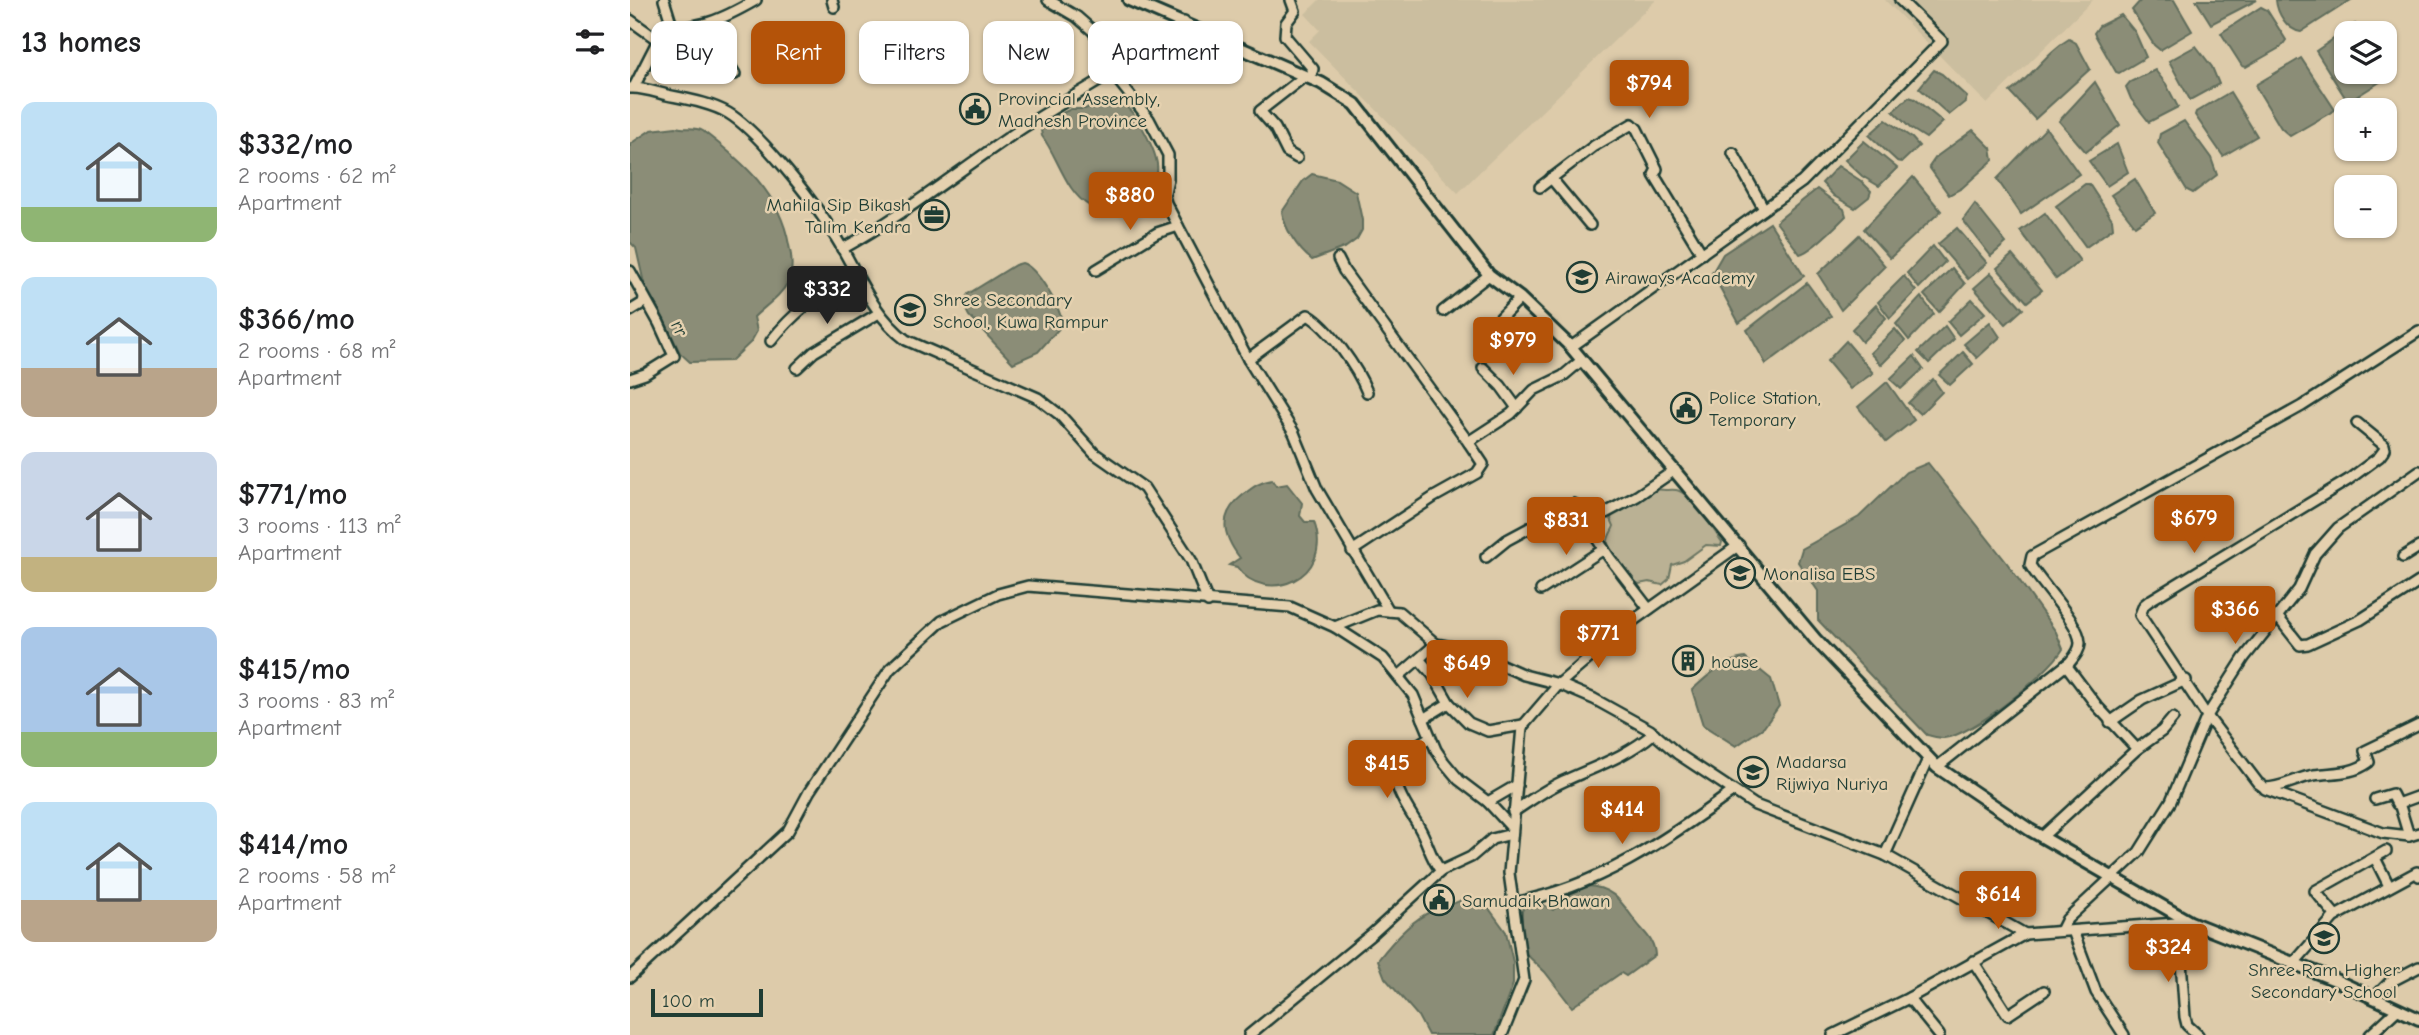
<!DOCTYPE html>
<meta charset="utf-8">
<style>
body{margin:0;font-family:"Comic Neue",sans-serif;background:#f2f2f2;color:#202124;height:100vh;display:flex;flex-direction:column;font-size:26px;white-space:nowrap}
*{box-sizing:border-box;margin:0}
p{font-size:23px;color:#757577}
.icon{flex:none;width:38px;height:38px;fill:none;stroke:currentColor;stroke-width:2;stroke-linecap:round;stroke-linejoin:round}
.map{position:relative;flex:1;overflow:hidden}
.details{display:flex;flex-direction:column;background:#fff;width:630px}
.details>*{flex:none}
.banner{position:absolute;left:21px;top:21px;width:665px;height:63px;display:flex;gap:14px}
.buttons{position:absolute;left:1704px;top:21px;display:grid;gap:14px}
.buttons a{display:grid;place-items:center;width:63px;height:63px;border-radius:14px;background:#fff;box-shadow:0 2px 5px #0004;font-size:35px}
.scale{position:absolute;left:21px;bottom:18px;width:112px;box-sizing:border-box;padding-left:7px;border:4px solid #1f3d34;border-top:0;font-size:19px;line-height:24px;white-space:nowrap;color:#1f3d34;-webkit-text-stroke:5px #e5d1af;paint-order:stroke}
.price{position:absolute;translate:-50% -60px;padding:0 16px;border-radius:7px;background:#b45309;color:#fff;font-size:23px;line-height:46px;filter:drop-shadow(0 2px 4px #0008)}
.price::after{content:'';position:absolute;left:50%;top:42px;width:21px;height:16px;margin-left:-10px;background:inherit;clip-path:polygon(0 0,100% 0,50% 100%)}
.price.on{background:#222;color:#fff}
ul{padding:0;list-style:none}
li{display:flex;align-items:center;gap:21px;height:175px;padding:0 21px}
li span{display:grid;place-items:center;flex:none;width:196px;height:140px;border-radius:14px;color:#555}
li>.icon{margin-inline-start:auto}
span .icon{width:84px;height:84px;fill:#fffc;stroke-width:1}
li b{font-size:30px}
h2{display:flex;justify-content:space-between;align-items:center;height:84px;padding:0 21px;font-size:30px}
.chip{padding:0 24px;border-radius:14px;background:#fff;box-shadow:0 2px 5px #0004;font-size:24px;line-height:63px}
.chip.on{background:#b45309;color:#fff}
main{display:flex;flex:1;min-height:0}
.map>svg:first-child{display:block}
</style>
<main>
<section class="details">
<h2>13 homes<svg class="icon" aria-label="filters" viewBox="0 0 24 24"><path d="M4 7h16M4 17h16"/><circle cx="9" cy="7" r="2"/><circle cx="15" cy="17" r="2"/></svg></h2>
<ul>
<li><span style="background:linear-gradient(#bfe0f5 75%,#8fb573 0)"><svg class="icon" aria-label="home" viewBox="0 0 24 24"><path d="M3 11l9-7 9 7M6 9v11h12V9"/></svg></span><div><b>$332/mo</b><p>2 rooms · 62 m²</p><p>Apartment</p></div></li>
<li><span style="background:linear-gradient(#bfe0f5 65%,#b9a48a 0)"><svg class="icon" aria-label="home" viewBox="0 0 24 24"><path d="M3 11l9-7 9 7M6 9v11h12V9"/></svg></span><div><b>$366/mo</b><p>2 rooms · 68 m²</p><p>Apartment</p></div></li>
<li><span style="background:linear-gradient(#c9d6e8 75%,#c2b280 0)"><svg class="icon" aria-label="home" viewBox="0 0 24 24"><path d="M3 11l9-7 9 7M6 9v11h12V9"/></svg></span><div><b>$771/mo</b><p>3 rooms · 113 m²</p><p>Apartment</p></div></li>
<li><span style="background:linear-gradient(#a9c7e8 75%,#8fb573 0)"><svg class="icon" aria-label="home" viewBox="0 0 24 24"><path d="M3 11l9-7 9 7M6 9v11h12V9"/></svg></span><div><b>$415/mo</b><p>3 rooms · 83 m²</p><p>Apartment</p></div></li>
<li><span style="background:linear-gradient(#bfe0f5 70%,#b9a48a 0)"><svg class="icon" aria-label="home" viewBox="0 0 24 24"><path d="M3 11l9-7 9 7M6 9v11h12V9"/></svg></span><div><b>$414/mo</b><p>2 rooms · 58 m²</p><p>Apartment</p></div></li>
</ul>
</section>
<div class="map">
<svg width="1789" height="1035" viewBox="0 0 1789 1035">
<rect width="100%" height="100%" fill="#ddcbaa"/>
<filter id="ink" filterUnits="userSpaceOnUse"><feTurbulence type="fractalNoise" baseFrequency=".0143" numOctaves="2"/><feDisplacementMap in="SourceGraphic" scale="14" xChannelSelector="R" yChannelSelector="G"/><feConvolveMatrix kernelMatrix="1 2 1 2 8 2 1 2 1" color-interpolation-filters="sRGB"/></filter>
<g filter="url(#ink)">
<g fill="#cbbe9f">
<path d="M 689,0 L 1026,0 L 828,193 L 679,41 L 690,30 L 675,14 Z"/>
<path d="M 1255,0 L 1463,0 L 1357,104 Z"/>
</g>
<path fill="#bab194" stroke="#6c7764" stroke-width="2" d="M 1024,488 C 1033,492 1038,489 1046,490 C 1061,492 1084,531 1092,542 L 1091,546 L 1076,545 L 1054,561 L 1042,565 L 1039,579 L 1032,585 L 1019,582 L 1009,584 C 997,578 978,558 978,543 C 977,537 982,532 984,526 L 981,519 L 982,514 Z"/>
<g fill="#8b8d77" stroke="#606d5c" stroke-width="2">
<path d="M 1511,0 L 1544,0 L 1562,31 L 1530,50 L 1524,45 L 1502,10 Z"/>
<path d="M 1566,0 L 1627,0 L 1581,24 Z"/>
<path d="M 1646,0 L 1721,0 L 1671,32 C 1657,30 1647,13 1646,0 Z"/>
<path d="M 1631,7 L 1637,10 L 1656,40 L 1651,47 L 1616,67 L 1612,66 L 1591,33 Z"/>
<path d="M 1491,15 L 1505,32 L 1516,57 L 1489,73 L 1486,72 L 1464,33 L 1469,26 Z"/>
<path d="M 1725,24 L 1734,33 L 1717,33 L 1717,72 L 1755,72 L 1755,64 L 1761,75 L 1718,102 L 1686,51 Z"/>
<path d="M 1439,39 L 1446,43 L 1460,69 L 1405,119 L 1380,92 C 1402,77 1416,52 1439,39 Z"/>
<path d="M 1566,46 L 1582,67 L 1589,84 L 1560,100 L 1539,61 Z"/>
<path d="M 1671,58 L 1705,110 L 1660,136 L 1651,128 L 1626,87 L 1627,84 Z"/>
<path d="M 1304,70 L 1312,74 L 1337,97 L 1335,102 L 1319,115 L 1289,88 Z"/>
<path d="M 1525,70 L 1536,84 L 1548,107 L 1519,122 L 1501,99 L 1496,87 L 1500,82 Z"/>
<path d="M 1465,82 L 1490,125 L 1456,152 L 1429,121 Z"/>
<path d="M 1600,92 L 1627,136 L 1593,156 L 1565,115 L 1566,112 Z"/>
<path d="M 1279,97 L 1285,99 L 1313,122 L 1296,138 L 1280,128 L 1263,111 Z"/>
<path d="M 474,100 C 482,101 488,102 495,106 C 508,115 530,156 527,172 C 523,188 475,215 460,206 C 436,193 428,157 412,136 L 411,130 L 428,115 L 441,109 L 455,109 Z"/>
<path d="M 1256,120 L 1282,138 L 1289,146 L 1272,162 L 1267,161 L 1239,135 Z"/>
<path d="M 1554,121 L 1581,158 L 1587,175 L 1563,193 L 1557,190 L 1528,143 L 1530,134 Z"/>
<path d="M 46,127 C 56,130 64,126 73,131 C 113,162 150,193 159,245 C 162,257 164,270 158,282 C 151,296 135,306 124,317 L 127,331 L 121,342 L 101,361 L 60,362 L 50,353 L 29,309 L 16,292 L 6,248 L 0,242 L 0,144 L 21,130 Z"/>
<path d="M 1416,128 L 1449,174 L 1391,214 L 1367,179 Z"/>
<path d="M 1343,130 L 1361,148 L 1363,160 L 1332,188 L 1319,195 L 1299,167 L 1306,157 Z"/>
<path d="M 1234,141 L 1267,168 L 1249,186 L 1232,176 L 1215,160 Z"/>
<path d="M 1487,144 L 1498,172 L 1477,186 L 1459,161 Z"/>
<path d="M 1208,166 L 1231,181 L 1241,191 L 1239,197 L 1225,208 L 1204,196 L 1192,183 Z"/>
<path d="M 682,174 L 707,180 L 726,192 L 732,220 L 732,230 L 727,239 L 716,247 L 682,260 C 668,249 655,230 652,212 L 673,181 Z"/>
<path d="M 1283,177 L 1311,211 L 1260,258 L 1234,229 Z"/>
<path d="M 1505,179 L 1525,213 L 1505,226 L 1481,195 Z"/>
<path d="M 1455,184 L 1459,184 L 1482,219 L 1483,228 L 1456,247 L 1426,206 Z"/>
<path d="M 1187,189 L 1214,209 L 1216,216 C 1206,226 1181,252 1170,254 L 1146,222 Z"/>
<path d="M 1345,204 L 1376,243 L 1361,256 L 1333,220 Z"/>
<path d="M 1415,213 L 1450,261 L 1426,279 L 1390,231 Z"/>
<path d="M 1140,223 L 1174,276 L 1109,323 L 1082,273 L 1093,254 Z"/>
<path d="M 1327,228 L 1357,263 L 1338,279 L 1308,244 Z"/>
<path d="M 1229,235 L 1255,266 L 1211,310 L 1188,274 Z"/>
<path d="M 1303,246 L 1315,262 L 1289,288 L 1277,273 Z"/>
<path d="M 1382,255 L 1412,290 L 1397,302 L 1367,268 Z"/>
<path d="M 392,263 C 407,267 432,309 432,325 L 408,352 L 383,363 L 339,316 L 333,304 L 338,294 L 385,265 Z"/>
<path d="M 1322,268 L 1335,284 L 1309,312 L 1294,295 Z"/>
<path d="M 1361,273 L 1393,309 L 1376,324 L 1344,288 Z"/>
<path d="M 1274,276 L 1286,291 L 1260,318 L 1248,302 Z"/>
<path d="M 1177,283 L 1201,316 L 1136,364 L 1117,330 Z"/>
<path d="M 1291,297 L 1304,314 L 1279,340 L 1266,324 Z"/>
<path d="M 1342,299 L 1355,313 L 1329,335 L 1318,322 Z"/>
<path d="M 1246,305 L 1256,318 L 1232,342 L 1222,329 Z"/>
<path d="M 1360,322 L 1370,337 L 1347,358 L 1334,344 Z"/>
<path d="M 1315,326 L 1324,339 L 1299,363 L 1288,352 Z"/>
<path d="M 1265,329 L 1275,341 L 1251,365 L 1240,353 Z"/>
<path d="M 1216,341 L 1243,373 L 1220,389 L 1197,361 Z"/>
<path d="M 1333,352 L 1343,364 L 1320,385 L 1309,375 Z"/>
<path d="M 1284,356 L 1293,369 L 1271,389 L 1260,379 Z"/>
<path d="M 1303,379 L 1312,392 L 1290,414 L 1278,403 Z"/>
<path d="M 1257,382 L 1284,420 L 1256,442 L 1228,407 Z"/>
<path d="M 1298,463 L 1377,563 L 1426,632 L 1433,649 C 1419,673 1342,736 1314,738 C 1309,738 1302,736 1297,735 L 1188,620 L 1188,591 L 1168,562 L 1172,549 L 1229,517 L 1276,472 Z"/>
<path d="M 642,480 L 646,486 L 657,484 L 672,503 L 670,516 L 675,522 L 684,522 C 705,579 634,606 607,567 L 599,565 L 610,558 C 592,534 588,515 613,495 C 623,487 629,482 642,480 Z"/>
<path d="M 1115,658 L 1141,679 L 1149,706 L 1134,727 L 1106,746 L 1073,725 L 1062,690 C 1077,676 1094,660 1115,658 Z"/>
<path d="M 955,886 C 983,886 992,903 1006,922 C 1015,934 1024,939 1025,955 L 996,976 L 991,973 L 942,1007 L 915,972 L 892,950 L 892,911 L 896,903 L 905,900 L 923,910 L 946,888 Z"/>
<path d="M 833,899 L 852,899 L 876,932 L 883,962 L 883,984 L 864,1035 L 798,1035 L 788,1016 L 755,978 L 748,960 C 762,942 781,920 802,911 C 813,907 823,905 833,899 Z"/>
</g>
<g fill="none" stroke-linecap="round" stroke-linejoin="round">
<g stroke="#1f3d34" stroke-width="14">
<g id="minor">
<path d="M 34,0 L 43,29"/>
<path d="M 202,0 L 204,7"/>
<path d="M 418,0 L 447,17 L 463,31 L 480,54 L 483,74 L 519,119 L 538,155 L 538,179 L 534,196 L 536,203 L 618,359 L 664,433 L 687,489 L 759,611"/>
<path d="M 661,0 L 665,11 L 656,23 L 655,36 L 683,69 L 680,78"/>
<path d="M 0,20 L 28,40"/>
<path d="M 75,24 L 105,74"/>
<path d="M 4,87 L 28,40 C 44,26 61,28 80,22 C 96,17 112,8 126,0"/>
<path d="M 0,88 C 12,87 25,92 37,95 C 56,99 81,103 98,113 C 128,131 182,199 201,230 C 226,267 239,312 276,340 L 408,398 L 430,415 L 464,453 L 514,488 L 561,560 L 578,602"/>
<path d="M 1103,153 L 1134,209"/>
<path d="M 667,158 L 657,152 L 645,128 L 630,111 L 675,76"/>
<path d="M 921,178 L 960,225"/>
<path d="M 910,187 L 964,146 L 1002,124 L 1007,129 L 1027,169 L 1024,175 L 1072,254"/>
<path d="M 212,249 C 276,214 333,167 394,127 C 447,92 505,64 554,22"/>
<path d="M 708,259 L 714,271 L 839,443"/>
<path d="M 466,270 L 527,233 L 548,226"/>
<path d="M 0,271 L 29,323 L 44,356 L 15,374 L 0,379"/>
<path d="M 0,311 L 13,303 L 14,298"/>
<path d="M 813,311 L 859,275"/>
<path d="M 141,341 C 163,313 195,289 225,272"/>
<path d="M 855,347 L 853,336 L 890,298"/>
<path d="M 941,347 L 1172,182 L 1312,41 L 1270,0"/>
<path d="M 618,359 L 678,315 C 699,327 728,369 737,392"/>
<path d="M 167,368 L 184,352 L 249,313"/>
<path d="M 853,368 L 871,386 L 887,408"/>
<path d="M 1727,423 L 1754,445 L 1755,449 L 1749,457 L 1718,480 L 1519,601 L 1514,605 L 1510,615 L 1577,716 L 1628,783 L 1635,788 C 1652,788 1667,778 1684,775 C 1704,772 1721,775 1739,762 L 1735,751 L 1789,725"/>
<path d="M 957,523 L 1007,496 L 1045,470"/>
<path d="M 722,551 L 804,497 L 847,473 L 853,464 L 839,443 L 841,440 L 881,414 L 904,390 L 933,376 L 952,360"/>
<path d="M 856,557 L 877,540 L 944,504 L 979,557 L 1019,609"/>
<path d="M 1773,557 L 1789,547"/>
<path d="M 911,590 L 974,549"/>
<path d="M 1647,616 L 1670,645 L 1678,644 L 1730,620 L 1789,582"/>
<path d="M 705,627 L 753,658 L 783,695 L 806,750 L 814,762 L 829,780 L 858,802 L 881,827"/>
<path d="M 789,659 L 803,675 L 819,703"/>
<path d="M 1436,665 L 1467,706 L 1507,749"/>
<path d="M 769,676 L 806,644"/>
<path d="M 793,719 L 819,703 L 839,723 L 858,731 L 893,725"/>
<path d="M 1480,722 L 1512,700 L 1556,680"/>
<path d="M 800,737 C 789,744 772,754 767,766 C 759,784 781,813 789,827 C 798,842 800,858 811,871"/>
<path d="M 1307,767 L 1440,662 C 1444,657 1450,651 1450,643 C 1450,623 1411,584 1400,565 L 1402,556 L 1672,406 L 1789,331"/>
<path d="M 1635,789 L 1753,833 L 1779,836 L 1789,833"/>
<path d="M 1745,799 L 1762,794 L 1767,804 L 1789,796"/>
<path d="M 858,802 L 887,785"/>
<path d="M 1769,803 L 1779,836"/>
<path d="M 883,812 C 900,801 917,788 936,780 C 967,766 997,756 1024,733"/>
<path d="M 1412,837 L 1507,749 L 1532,731 L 1543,718"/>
<path d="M 1255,855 L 1298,759"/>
<path d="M 1745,858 L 1759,886"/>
<path d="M 882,903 C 964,889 1037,840 1102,792"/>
<path d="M 1706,916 L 1685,891 L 1756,851"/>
<path d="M 1553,923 L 1550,947 L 1555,1017 L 1557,1025 L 1568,1035"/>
<path d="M 1431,931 L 1437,919 L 1509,852 L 1541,801 L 1577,716 L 1614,658 L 1669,589 L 1685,554 L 1708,528 L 1789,471"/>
<path d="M 1443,931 L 1466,992 L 1494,1035"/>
<path d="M 1343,961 L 1378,1015 L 1414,991"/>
<path d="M 1664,963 L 1704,917 L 1787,872 L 1789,876"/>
<path d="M 0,977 L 158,831 L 179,792 L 260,669 L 312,621 L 368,594 L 398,586 L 660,607 L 705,627 L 747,610 L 769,612 L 806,644 L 838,650 L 894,675 L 929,684 L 964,699 L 1020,730 L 1048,754 L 1125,805 L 1255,855 L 1395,934"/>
<path d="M 1279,998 L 1309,1035"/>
<path d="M 1744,998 L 1760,982 L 1789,967"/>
<path d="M 619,1035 L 742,934 L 811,871 L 841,857 L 862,839 L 882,834"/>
<path d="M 872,1035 L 894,980 L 879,873 L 892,727 L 929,684 L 1004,620 L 1109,545"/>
<path d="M 1203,1035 L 1279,998 L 1395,934 L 1560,922"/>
<path d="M 1740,1035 L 1768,1009"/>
</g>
</g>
<g stroke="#1f3d34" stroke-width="16">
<path id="major" d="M 499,0 L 691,83 L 725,104 L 859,275 L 890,298 L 941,347 L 1185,639 L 1307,767 L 1400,830 L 1560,922 L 1703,979 L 1789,1019"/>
</g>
<use href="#minor" stroke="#e5d1af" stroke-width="9"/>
<use href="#major" stroke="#e5d1af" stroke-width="10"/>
</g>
</g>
<defs>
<g id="civic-ring" transform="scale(1.575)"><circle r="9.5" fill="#e5d1af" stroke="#1f3d34" stroke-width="1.5"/><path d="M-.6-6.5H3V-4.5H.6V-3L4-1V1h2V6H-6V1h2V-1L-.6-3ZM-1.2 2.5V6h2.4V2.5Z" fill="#1f3d34"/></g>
<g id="office-ring" transform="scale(1.575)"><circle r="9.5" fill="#e5d1af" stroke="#1f3d34" stroke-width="1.5"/><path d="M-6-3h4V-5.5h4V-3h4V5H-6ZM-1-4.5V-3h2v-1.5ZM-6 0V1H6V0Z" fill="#1f3d34"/></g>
<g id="school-ring" transform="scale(1.575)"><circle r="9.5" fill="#e5d1af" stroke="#1f3d34" stroke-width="1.5"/><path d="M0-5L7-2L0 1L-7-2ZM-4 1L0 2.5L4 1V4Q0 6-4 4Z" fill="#1f3d34"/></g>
<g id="building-ring" transform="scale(1.575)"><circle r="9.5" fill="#e5d1af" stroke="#1f3d34" stroke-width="1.5"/><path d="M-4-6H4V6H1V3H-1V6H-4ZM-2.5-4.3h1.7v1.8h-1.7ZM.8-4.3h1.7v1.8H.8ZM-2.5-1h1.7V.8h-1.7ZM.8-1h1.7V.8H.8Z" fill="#1f3d34"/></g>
</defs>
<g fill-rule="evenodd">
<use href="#civic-ring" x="345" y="109"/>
<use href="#office-ring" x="304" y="215"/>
<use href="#school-ring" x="952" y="277"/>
<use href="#school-ring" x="280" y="310"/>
<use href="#civic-ring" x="1056" y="408"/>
<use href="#school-ring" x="1110" y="573"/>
<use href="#building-ring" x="1058" y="661"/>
<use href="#school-ring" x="1123" y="772"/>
<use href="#civic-ring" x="809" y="900"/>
<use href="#school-ring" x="1694" y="938"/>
</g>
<g text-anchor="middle" stroke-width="5" stroke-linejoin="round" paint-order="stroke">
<g font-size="19" fill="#1f3d34" stroke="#e5d1af" text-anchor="start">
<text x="368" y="105">Provincial Assembly,<tspan x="368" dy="22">Madhesh Province</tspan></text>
<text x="281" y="211" text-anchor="end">Mahila Sip Bikash<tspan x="281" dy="22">Talim Kendra</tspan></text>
<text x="975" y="284">Airaways Academy</text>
<text x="303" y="306">Shree Secondary<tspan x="303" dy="22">School, Kuwa Rampur</tspan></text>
<text x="1079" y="404">Police Station,<tspan x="1079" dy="22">Temporary</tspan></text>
<text x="1133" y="580">Monalisa EBS</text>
<text x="1081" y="668">house</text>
<text x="1146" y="768">Madarsa<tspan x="1146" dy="22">Rijwiya Nuriya</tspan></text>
<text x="832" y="907">Samudaik Bhawan</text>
<text x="1694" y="976" text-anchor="middle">Shree Ram Higher<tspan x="1694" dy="22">Secondary School</tspan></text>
</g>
<g font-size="19" fill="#1f3d34" stroke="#e5d1af">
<text transform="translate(50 328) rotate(65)" y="7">rr</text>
</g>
</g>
</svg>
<div class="buttons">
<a><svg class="icon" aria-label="layers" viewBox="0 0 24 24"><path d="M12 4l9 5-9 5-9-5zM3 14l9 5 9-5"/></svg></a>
<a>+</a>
<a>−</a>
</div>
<div class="scale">100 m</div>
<b class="price" style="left:1019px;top:120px">$794</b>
<b class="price" style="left:500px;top:232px">$880</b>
<b class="price on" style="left:197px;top:326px">$332</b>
<b class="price" style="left:883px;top:377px">$979</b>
<b class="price" style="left:1564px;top:555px">$679</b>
<b class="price" style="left:936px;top:557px">$831</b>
<b class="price" style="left:1605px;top:646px">$366</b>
<b class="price" style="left:968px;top:670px">$771</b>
<b class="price" style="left:837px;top:700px">$649</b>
<b class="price" style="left:757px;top:800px">$415</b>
<b class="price" style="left:992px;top:846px">$414</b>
<b class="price" style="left:1368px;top:931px">$614</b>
<b class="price" style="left:1538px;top:984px">$324</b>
<div class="banner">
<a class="chip">Buy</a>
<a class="chip on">Rent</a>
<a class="chip">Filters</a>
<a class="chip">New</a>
<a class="chip">Apartment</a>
</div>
</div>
</main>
